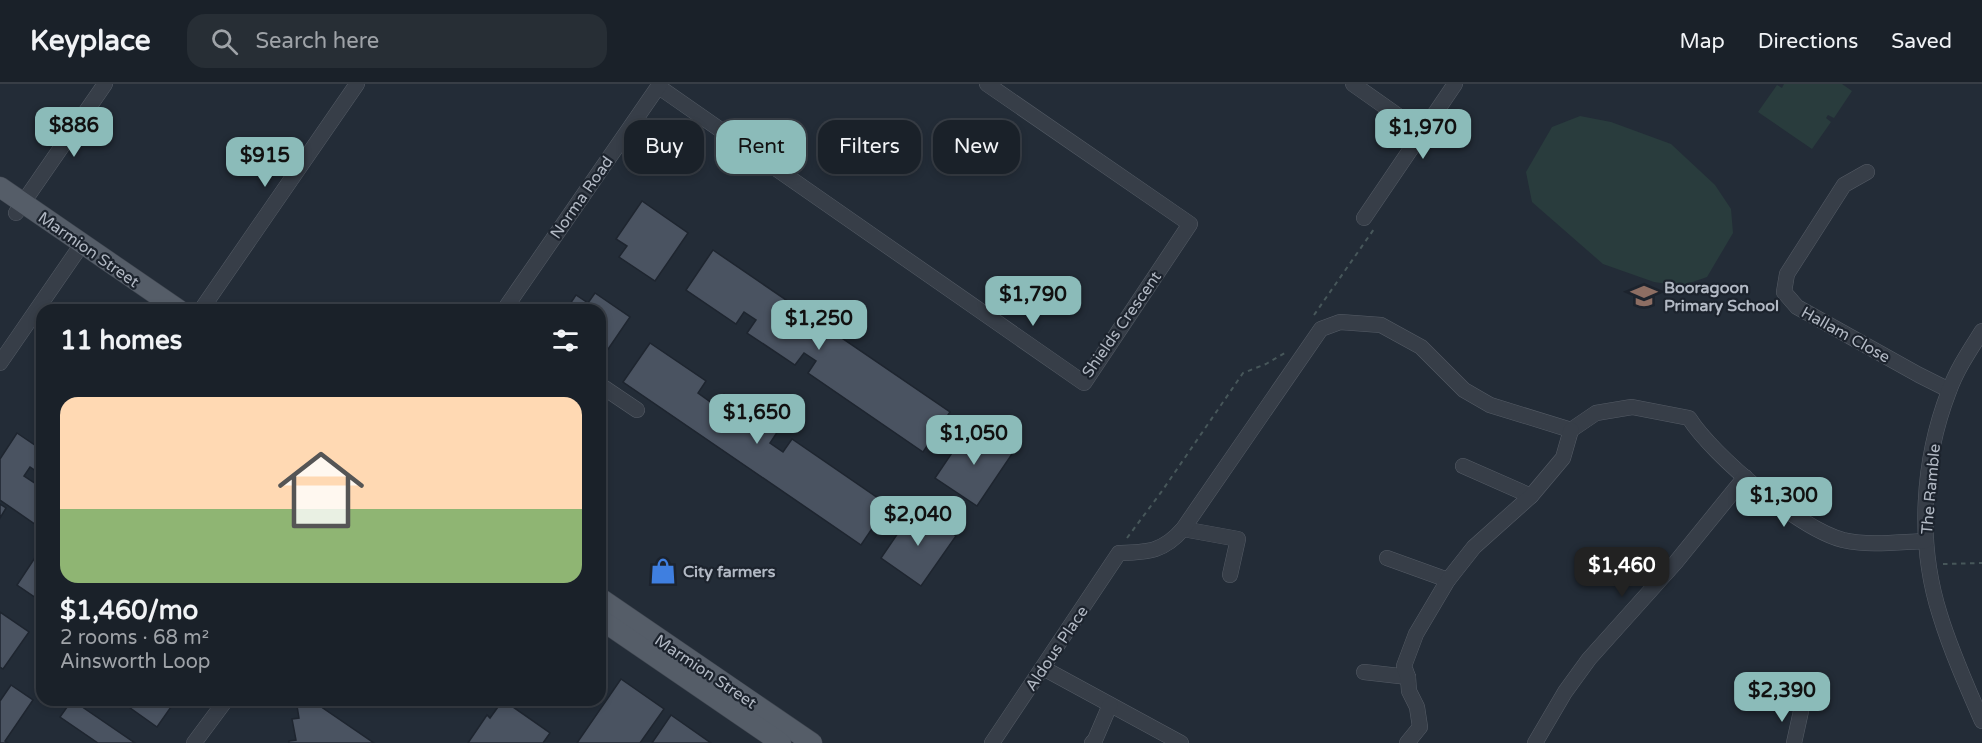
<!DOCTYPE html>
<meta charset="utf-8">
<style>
body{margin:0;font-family:"Varela Round",sans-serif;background:#272e35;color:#f1f3f6;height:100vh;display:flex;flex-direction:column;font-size:22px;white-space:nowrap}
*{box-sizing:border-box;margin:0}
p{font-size:20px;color:#9fa3a8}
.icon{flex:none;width:33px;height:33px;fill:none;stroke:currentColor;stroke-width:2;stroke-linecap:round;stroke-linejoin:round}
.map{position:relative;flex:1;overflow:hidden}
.panel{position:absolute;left:36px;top:220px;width:570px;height:402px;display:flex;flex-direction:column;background:#1a2129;border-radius:18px;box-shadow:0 3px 9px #0003,0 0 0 2px #383e46}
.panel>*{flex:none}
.top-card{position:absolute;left:624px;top:36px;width:570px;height:54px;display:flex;gap:12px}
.price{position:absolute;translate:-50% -51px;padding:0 14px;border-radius:12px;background:#8bbbb9;color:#111;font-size:20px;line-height:39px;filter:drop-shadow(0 2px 3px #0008)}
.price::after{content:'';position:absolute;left:50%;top:36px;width:18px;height:14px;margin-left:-9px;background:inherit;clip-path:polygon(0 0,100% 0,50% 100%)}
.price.selected{background:#222;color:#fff}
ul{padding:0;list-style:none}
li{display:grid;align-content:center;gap:12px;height:318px;padding:0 24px}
li span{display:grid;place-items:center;height:186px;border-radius:18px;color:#555}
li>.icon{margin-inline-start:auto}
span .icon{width:108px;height:108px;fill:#fffc;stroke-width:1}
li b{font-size:26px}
h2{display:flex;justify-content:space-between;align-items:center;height:72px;padding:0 24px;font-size:26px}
.pill{padding:0 21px;border-radius:18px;background:#1a2129;box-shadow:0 3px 9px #0003,0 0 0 2px #383e46;font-size:21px;line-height:54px}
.pill.selected{background:#8bbbb9;color:#111}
header{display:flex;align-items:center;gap:36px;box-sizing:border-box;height:84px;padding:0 30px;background:#1a2129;border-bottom:2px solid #383e46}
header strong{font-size:28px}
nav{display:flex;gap:33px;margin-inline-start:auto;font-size:21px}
.search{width:420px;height:54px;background:#272e35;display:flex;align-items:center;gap:15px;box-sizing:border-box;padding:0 21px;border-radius:18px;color:#9fa3a8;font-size:22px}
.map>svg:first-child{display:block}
</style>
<header>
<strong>Keyplace</strong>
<div class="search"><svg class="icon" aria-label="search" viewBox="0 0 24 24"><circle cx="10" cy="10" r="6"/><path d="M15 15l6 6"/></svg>Search here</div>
<nav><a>Map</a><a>Directions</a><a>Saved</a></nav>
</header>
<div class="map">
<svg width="1982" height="659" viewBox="0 0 1982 659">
<rect width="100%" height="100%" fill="#232c37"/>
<g fill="#293c3d">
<path d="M 1784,0 L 1842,0 L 1852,7 L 1834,34 L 1828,31 L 1826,34 L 1831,38 L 1812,65 L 1758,28 L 1777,1 L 1782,4 Z"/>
<path d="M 1580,32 L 1611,38 L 1671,60 L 1715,101 L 1731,125 L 1733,149 L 1707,193 L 1681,202 L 1654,198 L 1603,180 L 1532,118 L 1526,88 L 1552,43 Z"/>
</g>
<g fill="#4a5361" stroke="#1e252f" stroke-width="1.5">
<path d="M 642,117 L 688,149 L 655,197 L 619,173 L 627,162 L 616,155 Z"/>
<path d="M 713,166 L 950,328 L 923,368 L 808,289 L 816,277 L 804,269 L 795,281 L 747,249 L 756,236 L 744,228 L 736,240 L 686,206 Z"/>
<path d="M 595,209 L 630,233 L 600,277 L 600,226 L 566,226 L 576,211 L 588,219 Z"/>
<path d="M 650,259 L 706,297 L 698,309 L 716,322 L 724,310 L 778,347 L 770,359 L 783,368 L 792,355 L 888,421 L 861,461 L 623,298 Z"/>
<path d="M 970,342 L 1012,370 L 977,422 L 935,394 Z"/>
<path d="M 17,349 L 42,366 L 42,391 L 30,383 L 24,392 L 42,404 L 42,445 L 0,416 L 0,375 Z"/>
<path d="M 0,420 L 6,424 L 0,434 Z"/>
<path d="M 915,424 L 956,452 L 921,502 L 881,474 Z"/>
<path d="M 42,463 L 42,518 L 17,501 Z"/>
<path d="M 0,528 L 29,548 L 3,585 L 0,583 Z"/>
<path d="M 621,595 L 664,625 L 640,659 L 577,659 Z"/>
<path d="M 11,601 L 33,616 L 5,657 L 8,659 L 0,659 L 0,617 Z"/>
<path d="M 72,616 L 135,659 L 98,659 L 60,633 Z"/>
<path d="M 119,616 L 161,616 L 171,623 L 157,643 Z"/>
<path d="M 296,616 L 311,616 L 374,659 L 289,659 L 289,657 L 296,656 L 292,635 L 299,634 Z"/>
<path d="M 503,616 L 550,649 L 543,659 L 468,659 L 487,631 L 490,634 Z"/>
<path d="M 671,631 L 711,659 L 652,659 Z"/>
</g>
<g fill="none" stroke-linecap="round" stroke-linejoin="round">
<g stroke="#555c66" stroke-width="16">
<g id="minor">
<path d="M 1353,0 L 1421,48"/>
<path d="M 659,3 L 1084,299 L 1190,140 L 987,0"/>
<path d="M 1867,88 L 1844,101 L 1787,190 L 1784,208 L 1797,223 L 1919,291 L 1949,306"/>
<path d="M 16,129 L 105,0"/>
<path d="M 1364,134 L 1455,0"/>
<path d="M 201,226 L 357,0"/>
<path d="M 504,226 L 660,0"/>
<path d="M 1982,247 C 1970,266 1957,285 1949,307 C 1922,377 1917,459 1940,531 C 1951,567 1967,603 1982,637"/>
<path d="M 0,279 L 82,160"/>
<path d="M 600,301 L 637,326"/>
<path d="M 1463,382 L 1531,412"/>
<path d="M 1183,445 L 1238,455 L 1230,491"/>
<path d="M 1387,474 L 1448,496"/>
<path d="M 1043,584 L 1181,659"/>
<path d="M 1364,588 L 1408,593"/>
<path d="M 194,659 L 226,616"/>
<path d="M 992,659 L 1119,469 C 1148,468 1163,468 1183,445 L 1321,245 L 1340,238 L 1381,241 L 1421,263 L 1464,306 L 1490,321 L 1571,346 L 1596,329 L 1632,323 L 1689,334 C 1713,372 1800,445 1843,456 C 1869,462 1898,458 1925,457"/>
<path d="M 1092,659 L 1095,656 L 1110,621"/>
<path d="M 1407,659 L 1420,643 L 1417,623 L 1409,607 L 1408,593 L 1404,582 L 1416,550 L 1448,496 L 1474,463 L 1531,412 L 1563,374 L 1571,346"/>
<path d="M 1535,659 L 1565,608 L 1589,575 L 1676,478 L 1745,393"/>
<path d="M 1794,659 L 1801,627"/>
</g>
</g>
<g stroke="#404751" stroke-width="21">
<g id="major">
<path d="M 0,103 L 179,226"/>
<path d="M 600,514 L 812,659"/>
<path d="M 600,535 L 781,659"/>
</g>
</g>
<g stroke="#47575a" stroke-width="2" stroke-dasharray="4.5 4.5" stroke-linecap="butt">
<path d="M 1314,231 L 1374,145"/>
<path d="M 1127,454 L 1162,407 L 1243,289 L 1266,280 L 1288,267"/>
<path d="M 1943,480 L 1982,479"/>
</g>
<use href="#minor" stroke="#373e48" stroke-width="15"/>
<use href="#major" stroke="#555d68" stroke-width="20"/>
</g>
<defs>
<g id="school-bare" transform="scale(2.07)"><path d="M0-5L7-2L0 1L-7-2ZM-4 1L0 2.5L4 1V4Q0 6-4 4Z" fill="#8d6e63" stroke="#1c232d" stroke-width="2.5" paint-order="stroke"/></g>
<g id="shop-bare" transform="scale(2.07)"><path d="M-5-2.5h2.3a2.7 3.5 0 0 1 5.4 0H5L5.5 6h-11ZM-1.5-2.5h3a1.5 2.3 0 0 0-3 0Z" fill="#3f7fe0" stroke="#1c232d" stroke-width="2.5" paint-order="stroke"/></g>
</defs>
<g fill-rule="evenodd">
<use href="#school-bare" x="1644" y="212"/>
<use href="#shop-bare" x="663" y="487"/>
</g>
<g text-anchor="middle" stroke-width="4.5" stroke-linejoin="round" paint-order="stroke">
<g font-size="16" fill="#b2b9c4" stroke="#1c232d">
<text transform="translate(581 113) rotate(-55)" y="6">Norma Road</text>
<text transform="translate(89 165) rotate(35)" y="6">Marmion Street</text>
<text transform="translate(1121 240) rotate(-55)" y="6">Shields Crescent</text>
<text transform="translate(1846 250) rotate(29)" y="6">Hallam Close</text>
<text transform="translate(1930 405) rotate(-85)" y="6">The Ramble</text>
<text transform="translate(1056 564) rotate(-56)" y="6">Aldous Place</text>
<text transform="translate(706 587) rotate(34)" y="6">Marmion Street</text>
</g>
<g font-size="16" font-weight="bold" fill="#b2b9c4" stroke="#1c232d" text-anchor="start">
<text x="1664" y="209">Booragoon<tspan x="1664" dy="18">Primary School</tspan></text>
<text x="683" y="493">City farmers</text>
</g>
</g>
</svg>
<b class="price" style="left:74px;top:74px">$886</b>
<b class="price" style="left:1423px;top:76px">$1,970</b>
<b class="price" style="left:265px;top:104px">$915</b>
<b class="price" style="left:1033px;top:243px">$1,790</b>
<b class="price" style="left:819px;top:267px">$1,250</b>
<b class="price" style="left:757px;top:361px">$1,650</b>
<b class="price" style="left:974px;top:382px">$1,050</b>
<b class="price" style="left:1784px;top:444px">$1,300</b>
<b class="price" style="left:918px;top:463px">$2,040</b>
<b class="price selected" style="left:1622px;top:514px">$1,460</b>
<b class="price" style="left:1782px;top:639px">$2,390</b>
<div class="top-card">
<a class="pill">Buy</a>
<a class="pill selected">Rent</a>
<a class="pill">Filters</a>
<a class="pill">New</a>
</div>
<section class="panel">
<h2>11 homes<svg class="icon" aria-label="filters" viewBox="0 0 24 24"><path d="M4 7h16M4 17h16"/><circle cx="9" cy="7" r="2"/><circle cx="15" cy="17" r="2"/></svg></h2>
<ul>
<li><span style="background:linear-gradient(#ffd9b3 60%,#8fb573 0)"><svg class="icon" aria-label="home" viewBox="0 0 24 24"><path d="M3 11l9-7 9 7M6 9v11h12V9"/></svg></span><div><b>$1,460/mo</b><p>2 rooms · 68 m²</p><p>Ainsworth Loop</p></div></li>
</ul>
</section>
</div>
